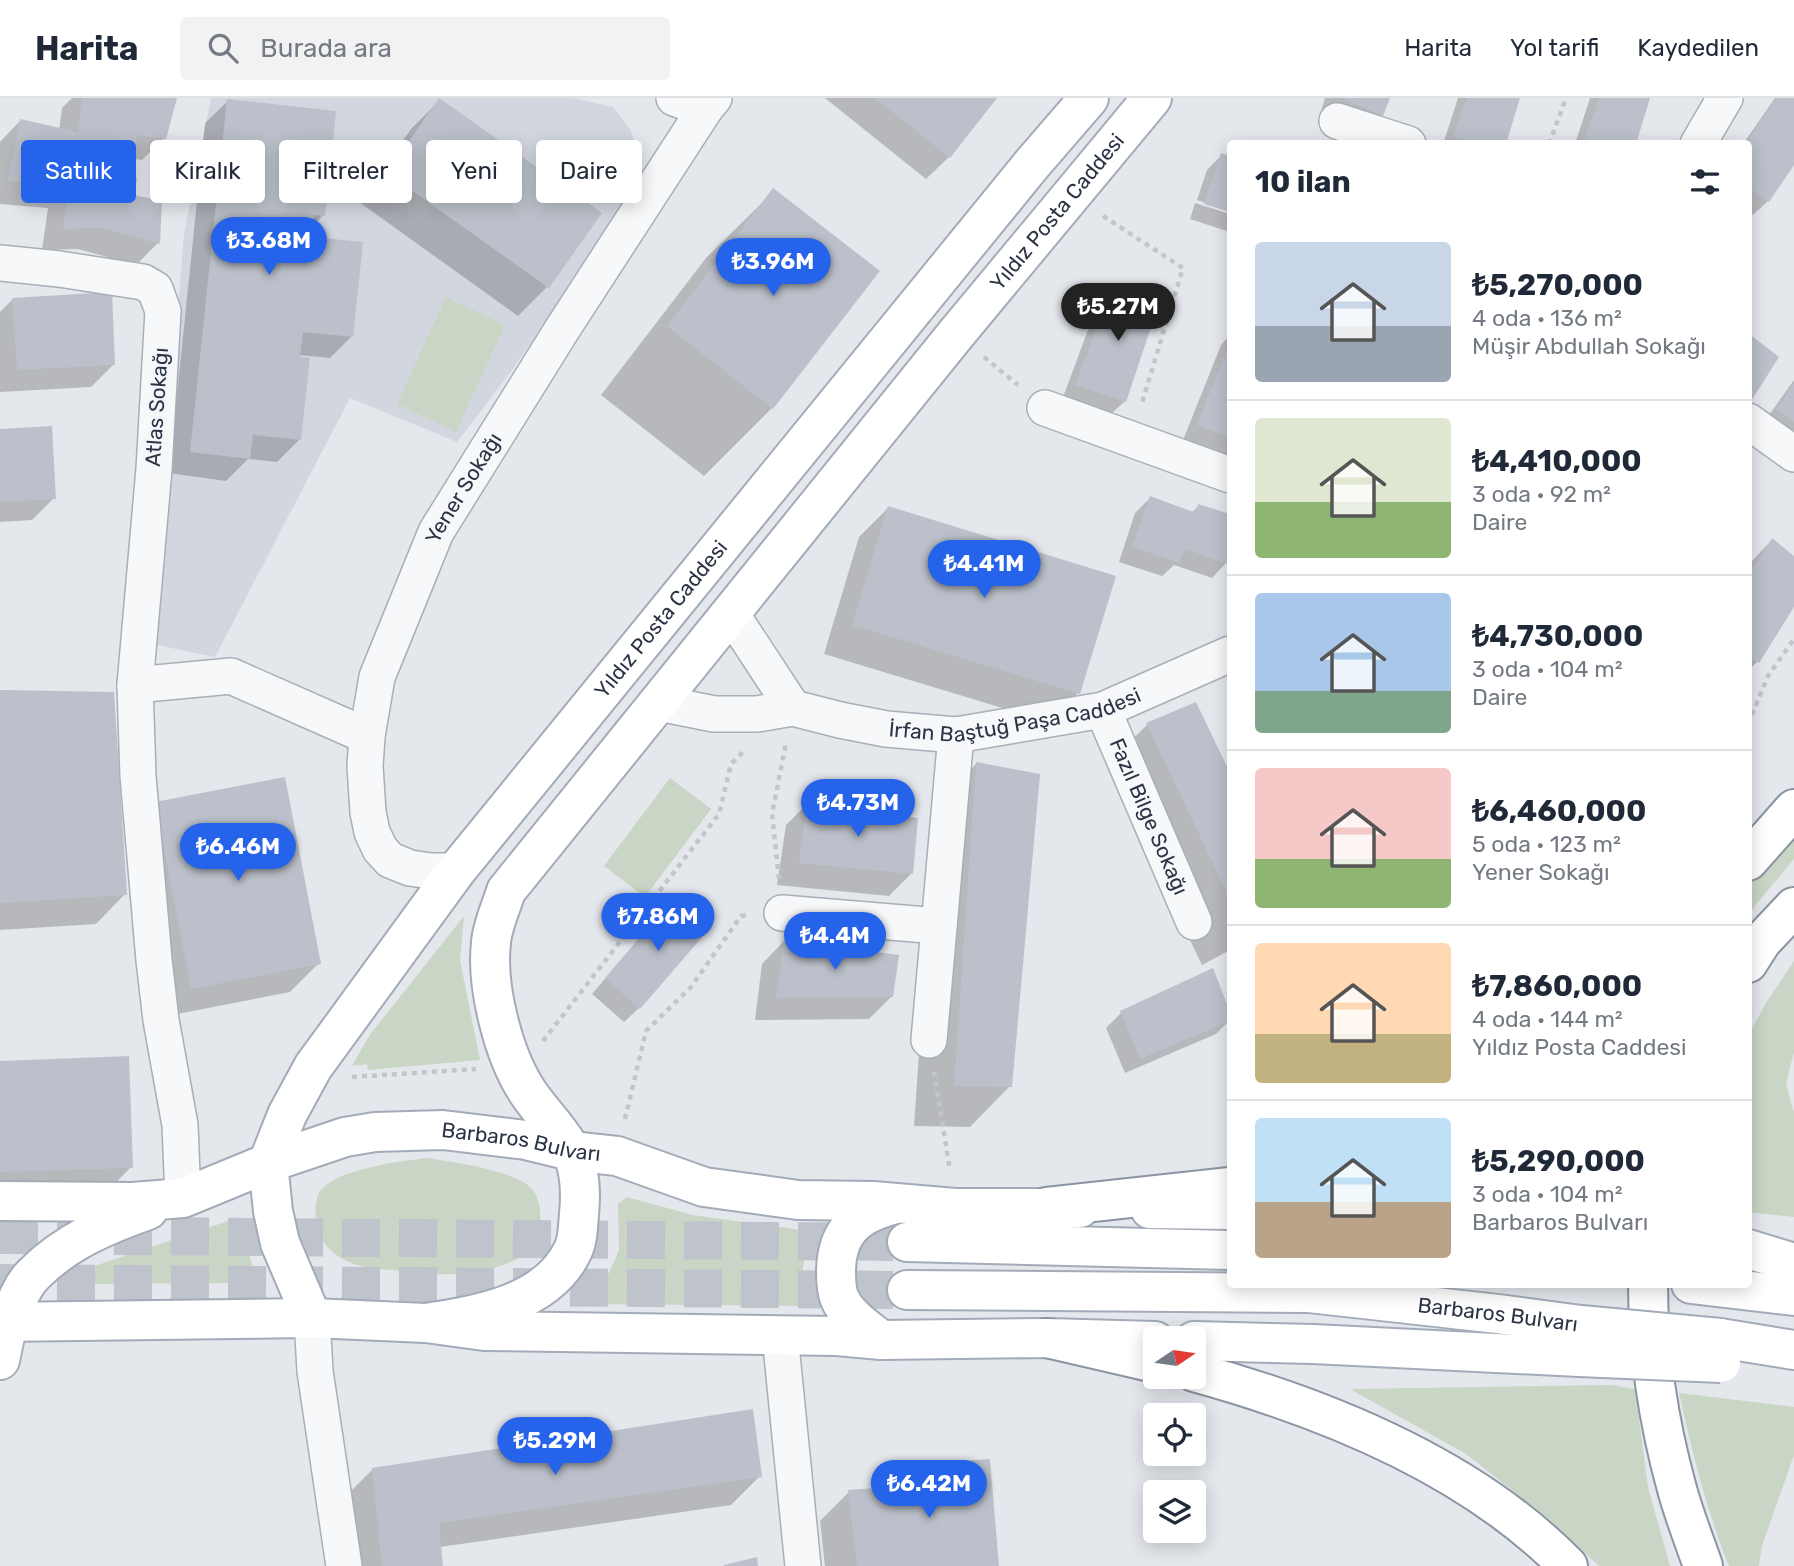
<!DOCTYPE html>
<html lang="tr">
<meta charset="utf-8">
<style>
body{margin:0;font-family:Rubik,sans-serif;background:#f2f2f3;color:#1f2937;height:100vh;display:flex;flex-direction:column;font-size:26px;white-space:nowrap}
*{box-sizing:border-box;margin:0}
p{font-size:23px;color:#747a83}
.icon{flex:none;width:38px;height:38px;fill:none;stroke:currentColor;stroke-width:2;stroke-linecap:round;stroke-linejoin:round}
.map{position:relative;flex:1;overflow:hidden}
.drawer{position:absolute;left:1227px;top:42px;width:525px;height:1148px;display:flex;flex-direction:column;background:#fff;border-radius:7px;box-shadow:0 4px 18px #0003}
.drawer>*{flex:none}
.banner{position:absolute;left:21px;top:42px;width:665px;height:63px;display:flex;gap:14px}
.needle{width:46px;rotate:77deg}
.buttons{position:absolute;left:1143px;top:1228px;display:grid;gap:14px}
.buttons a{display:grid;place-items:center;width:63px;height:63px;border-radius:7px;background:#fff;box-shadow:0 4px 18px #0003;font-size:35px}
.price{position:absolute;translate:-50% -60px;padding:0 16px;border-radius:24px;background:#2563eb;color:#fff;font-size:23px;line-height:46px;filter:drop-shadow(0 2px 4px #0008)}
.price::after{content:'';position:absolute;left:50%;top:42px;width:21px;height:16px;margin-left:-10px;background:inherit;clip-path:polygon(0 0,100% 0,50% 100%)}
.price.selected{background:#222;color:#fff}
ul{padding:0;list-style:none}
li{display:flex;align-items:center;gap:21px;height:175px;padding:0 28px}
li+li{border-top:2px solid #e0e1e3}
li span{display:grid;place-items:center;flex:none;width:196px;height:140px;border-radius:7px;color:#555}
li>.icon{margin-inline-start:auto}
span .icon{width:84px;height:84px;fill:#fffc;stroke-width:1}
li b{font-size:30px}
h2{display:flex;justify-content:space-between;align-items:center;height:84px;padding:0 28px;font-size:30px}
.chip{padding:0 24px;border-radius:7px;background:#fff;box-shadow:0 4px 18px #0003;font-size:24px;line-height:63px}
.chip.selected{background:#2563eb;color:#fff}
header{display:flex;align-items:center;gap:42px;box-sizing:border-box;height:98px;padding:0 35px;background:#fff;border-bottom:2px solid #e0e1e3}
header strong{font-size:33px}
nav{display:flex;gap:38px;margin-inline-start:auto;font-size:24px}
.search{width:490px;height:63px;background:#f2f2f3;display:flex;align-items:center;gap:18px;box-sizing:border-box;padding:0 24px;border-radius:7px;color:#747a83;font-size:26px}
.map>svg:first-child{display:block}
</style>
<header>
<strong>Harita</strong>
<div class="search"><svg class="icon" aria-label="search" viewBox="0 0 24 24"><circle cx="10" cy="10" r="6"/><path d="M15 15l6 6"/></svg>Burada ara</div>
<nav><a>Harita</a><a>Yol tarifi</a><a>Kaydedilen</a></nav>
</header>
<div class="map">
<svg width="1794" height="1468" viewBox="0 0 1794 1468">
<rect width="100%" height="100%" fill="#e4e7ec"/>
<path fill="#d2d6de" d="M 211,0 L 573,0 L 613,9 L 630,31 L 640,59 L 619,119 L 510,275 L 457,344 L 350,300 L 215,559 L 152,546 L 184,136 Z"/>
<g fill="#c9d6c5">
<path d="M 446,199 L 505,227 L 456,334 L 397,306 Z"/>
<path d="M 670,680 L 711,711 L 645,799 L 604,768 Z"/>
<path d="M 1794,732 L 1794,761 L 1748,816 L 1748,786 Z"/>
<path d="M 464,818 L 460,862 L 480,962 L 368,972 L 367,966 L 352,968 L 369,938 Z"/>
<path d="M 1794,863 L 1794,954 L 1786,985 L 1794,1015 L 1794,1119 L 1748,1114 L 1748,938 L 1766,905 Z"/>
<path d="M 428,1060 C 452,1064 518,1073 532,1091 C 545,1107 540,1132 536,1150 C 490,1181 444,1179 392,1172 C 377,1171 354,1169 341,1160 C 327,1151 316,1138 316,1122 C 315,1114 315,1103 319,1095 C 333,1071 402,1063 428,1060 Z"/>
<path d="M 627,1099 L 693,1117 L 808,1133 L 801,1185 L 808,1208 L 589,1206 L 608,1177 L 619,1152 L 618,1106 Z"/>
<path d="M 237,1120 L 258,1185 L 79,1186 L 77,1174 Z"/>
<path d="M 1612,1287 L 1635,1291 L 1648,1389 L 1670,1468 L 1599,1468 L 1550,1422 L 1466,1356 L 1350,1291 Z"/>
<path d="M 1679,1295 L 1794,1309 L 1794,1357 L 1762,1448 L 1759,1468 L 1729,1468 L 1728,1466 C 1706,1410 1692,1353 1679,1295 Z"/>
</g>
<g fill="#0003">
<path d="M 72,0 L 146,0 L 164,40 L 142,62 L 126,60 L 109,78 L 132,99 L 158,145 L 136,167 L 78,151 L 42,152 L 48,110 L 0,106 L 0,44 L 20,23 L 59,32 L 62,10 Z"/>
<path d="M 825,0 L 995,0 L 949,59 L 926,81 Z"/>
<path d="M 1325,0 L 1388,0 L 1382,17 L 1367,32 L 1321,13 Z"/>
<path d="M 1458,0 L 1519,0 L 1504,46 L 1443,46 Z"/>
<path d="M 1590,0 L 1649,0 L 1634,46 L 1575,46 Z"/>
<path d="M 1775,0 L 1794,0 L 1794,64 L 1768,103 L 1753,117 L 1748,114 L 1748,46 L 1743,46 Z"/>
<path d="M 440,2 L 547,189 L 518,218 L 359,104 L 411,31 Z"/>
<path d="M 228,3 L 323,117 L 312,129 L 310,140 L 352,238 L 330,260 L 299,257 L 299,342 L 277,364 L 248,361 L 226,383 L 169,375 L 205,25 Z"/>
<path d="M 1222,57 L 1230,59 L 1230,113 L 1197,102 L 1207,72 Z"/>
<path d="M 774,93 L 772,310 L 704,378 L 601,297 L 706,160 Z"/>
<path d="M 1195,105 L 1230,116 L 1230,134 L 1190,121 Z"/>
<path d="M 1114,187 L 1125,303 L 1110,317 L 1062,302 L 1099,202 Z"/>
<path d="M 13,201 L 113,267 L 91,289 L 0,294 L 0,214 Z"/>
<path d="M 1230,237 L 1230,360 L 1183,342 L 1221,247 Z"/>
<path d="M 1794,282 L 1794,348 L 1762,327 Z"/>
<path d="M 0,333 L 54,400 L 32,422 L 0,424 Z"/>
<path d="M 1150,400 L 1191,415 L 1199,408 L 1230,418 L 1230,453 L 1226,465 L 1212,480 L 1174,467 L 1162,478 L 1119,464 L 1135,415 Z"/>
<path d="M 888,410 L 1078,595 L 1049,624 L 824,556 L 859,439 Z"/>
<path d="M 1772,442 L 1794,460 L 1794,506 L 1758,563 L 1748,573 L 1748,467 Z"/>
<path d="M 0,593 L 125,796 L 96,826 L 0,832 Z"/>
<path d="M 1196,606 L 1230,679 L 1230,852 L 1202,867 L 1106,667 L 1147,627 Z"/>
<path d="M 976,666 L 1010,988 L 970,1029 L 914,1028 L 936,707 Z"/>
<path d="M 808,705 L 911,776 L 889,798 L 777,787 L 786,727 Z"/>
<path d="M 156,706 L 319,865 L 290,894 L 162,919 Z"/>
<path d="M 660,816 L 639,910 L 624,924 L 592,896 Z"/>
<path d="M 784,843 L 891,899 L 869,921 L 755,922 L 762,866 Z"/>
<path d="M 1212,873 L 1230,922 L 1216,936 L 1125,975 L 1106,930 L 1121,915 Z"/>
<path d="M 0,965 L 131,1069 L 91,1110 L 0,1113 Z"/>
<path d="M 931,1366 L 997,1468 L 825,1468 L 820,1423 L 849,1394 L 909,1389 Z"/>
<path d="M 372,1372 L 760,1378 L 731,1407 L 440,1449 L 442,1468 L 351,1468 L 343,1401 Z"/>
</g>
<g fill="#bbc0ca">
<path d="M 82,0 L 177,0 L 166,41 L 137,37 L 135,54 L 115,52 L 111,76 L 137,81 L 134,97 L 162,103 L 160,146 L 101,130 L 63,131 L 69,88 L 8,83 L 20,21 L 78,34 Z"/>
<path d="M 439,0 L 602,115 L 549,190 L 387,75 Z"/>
<path d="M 875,0 L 997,0 L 950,60 Z"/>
<path d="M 1341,0 L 1390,0 L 1383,18 Z"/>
<path d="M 1467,0 L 1520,0 L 1506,46 L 1472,46 L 1453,39 Z"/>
<path d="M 1599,0 L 1650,0 L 1636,46 L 1583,46 Z"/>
<path d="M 1776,0 L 1794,0 L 1794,67 L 1769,104 L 1748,89 L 1748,46 L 1746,46 Z"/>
<path d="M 227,1 L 336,13 L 325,118 L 314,117 L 312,139 L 363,144 L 353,239 L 303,234 L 300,259 L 310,260 L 301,342 L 253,337 L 250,361 L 190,354 Z"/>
<path d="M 1221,55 L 1230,58 L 1230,114 L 1204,106 Z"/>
<path d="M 773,90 L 880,173 L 773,311 L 667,228 Z"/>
<path d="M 1114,185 L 1160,202 L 1126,304 L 1075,287 Z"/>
<path d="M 112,194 L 115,267 L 17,272 L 12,200 Z"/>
<path d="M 1748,235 L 1779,259 L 1751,303 L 1748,301 Z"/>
<path d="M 1230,243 L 1230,340 L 1197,327 Z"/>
<path d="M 1794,284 L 1794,324 L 1776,312 Z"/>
<path d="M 52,328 L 56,401 L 0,404 L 0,331 Z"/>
<path d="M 1150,398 L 1196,415 L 1198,406 L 1230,416 L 1230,459 L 1228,466 L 1185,451 L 1179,465 L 1132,449 Z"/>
<path d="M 888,408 L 1116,478 L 1080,596 L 852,527 Z"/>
<path d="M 1772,440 L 1794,458 L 1794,509 L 1759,565 L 1748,557 L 1748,478 Z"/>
<path d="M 0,592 L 114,594 L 127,797 L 0,805 Z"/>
<path d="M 1196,604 L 1230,675 L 1230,801 L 1146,625 Z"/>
<path d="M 976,664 L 1040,676 L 1012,989 L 954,988 Z"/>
<path d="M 285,679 L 321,866 L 191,891 L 155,704 Z"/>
<path d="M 807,703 L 918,720 L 913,776 L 799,765 Z"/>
<path d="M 675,799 L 710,830 L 640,911 L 605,880 Z"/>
<path d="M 784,842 L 899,857 L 893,899 L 776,900 Z"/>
<path d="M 1213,870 L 1230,914 L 1230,923 L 1140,961 L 1120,913 Z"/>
<path d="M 129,958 L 133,1070 L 0,1074 L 0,963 Z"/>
<path d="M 753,1311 L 762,1379 L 439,1425 L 443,1468 L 382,1468 L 372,1370 Z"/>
<path d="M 990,1361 L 999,1468 L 857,1468 L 848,1392 L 930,1386 L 930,1365 Z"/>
<path d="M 757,1459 L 758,1468 L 724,1468 L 724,1467 Z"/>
</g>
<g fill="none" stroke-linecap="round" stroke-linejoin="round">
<g stroke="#bfc3cb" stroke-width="38" stroke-dasharray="38 19" stroke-linecap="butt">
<path d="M 0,1137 L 907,1144"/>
<path d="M 0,1185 L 907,1192"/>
</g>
<g stroke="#a9aeb7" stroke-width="38">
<g id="street">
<path d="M 674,0 L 705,11"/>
<path d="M 1337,23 L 1408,46"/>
<path d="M 1698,46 L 1725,0"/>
<path d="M 0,165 L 59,171 L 143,184 L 155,191 L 163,213 L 154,371 L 135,587 L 138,678 L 154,862 L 161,922 L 180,1027 L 183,1100"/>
<path d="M 1045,310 L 1230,377"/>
<path d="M 1748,323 L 1794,356"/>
<path d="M 730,514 L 793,610"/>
<path d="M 135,587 L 231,578 L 367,638"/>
<path id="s1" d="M 659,605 L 714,616 L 757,616 L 793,610 L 840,622 L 886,631 L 956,637 L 1103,612 L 1230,556"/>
<path id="s2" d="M 1103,612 L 1194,824"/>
<path id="s3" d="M 456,773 L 431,773 L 410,770 L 390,762 L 380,751 L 372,734 L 368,714 L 365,668 L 367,638 L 377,579 L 436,434 L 563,230 L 705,11 L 714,0"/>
<path d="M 782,815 L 939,828"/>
<path d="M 929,942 L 956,637"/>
<path d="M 312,1220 L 315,1273 L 344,1468"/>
<path d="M 780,1237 L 803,1468"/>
</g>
</g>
<g stroke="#a9aeb7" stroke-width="42">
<path id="secondary" d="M 0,1262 L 8,1224"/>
</g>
<g stroke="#a3abb8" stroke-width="42">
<g id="primary">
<path id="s4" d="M 0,1103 L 133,1104 L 183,1100 L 268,1065 L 345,1039 L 375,1034 L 443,1032 L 526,1042 L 571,1053 L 617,1058 L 704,1089 L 798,1102 L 873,1103 L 955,1110 L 1080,1110"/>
<path d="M 1150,1111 L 1230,1112"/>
<path d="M 907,1144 L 1230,1152"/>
<path d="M 1748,1151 L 1794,1165"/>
<path d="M 1691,1186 L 1794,1198"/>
<path id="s5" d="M 907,1192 L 1309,1195 L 1498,1216 L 1581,1227"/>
<path id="s6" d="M 312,1220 L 280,1145 L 273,1113 L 268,1065 L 287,1017 L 313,969 L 456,773 L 1032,66 L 1089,0"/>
<path d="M 0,1224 L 312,1220 L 426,1225 L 484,1233 L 837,1238 L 881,1242 L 1047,1240 L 1155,1243"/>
<path d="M 8,1224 C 15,1208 21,1188 34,1176 C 65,1144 108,1126 148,1112"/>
<path id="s7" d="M 426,1225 C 478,1217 548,1206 573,1152 C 578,1142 578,1127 579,1116 C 581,1096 580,1071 571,1053 C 562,1034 539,1012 527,993 C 503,956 486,888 491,845 C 492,828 501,810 506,793 L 956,236 L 1152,0"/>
<path d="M 1720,1240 L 1794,1252"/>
<path d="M 881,1242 C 866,1230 846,1217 839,1199 C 836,1191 836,1181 836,1172 C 837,1131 859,1115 896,1106"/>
<path d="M 1194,1243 L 1313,1246 L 1579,1259"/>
</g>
</g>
<g stroke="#8b94a3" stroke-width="42">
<g id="highway">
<path d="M 1748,763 L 1794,711"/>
<path d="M 1748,865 L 1762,843 L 1794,809"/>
<path d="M 1047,1109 L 1230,1089"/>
<path d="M 1648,1186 C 1648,1254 1659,1326 1677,1391 C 1684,1417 1694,1442 1703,1468"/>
<path d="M 1047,1240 L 1155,1265"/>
<path d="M 1194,1274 C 1325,1310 1471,1369 1568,1468"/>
</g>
</g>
<g stroke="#c2c5cb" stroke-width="4.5" stroke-dasharray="5 5" stroke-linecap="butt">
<path d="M 1549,46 L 1566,0"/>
<path d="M 1103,118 L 1183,170 L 1141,308"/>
<path d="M 984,259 L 1018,287"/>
<path d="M 1748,626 L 1768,578 L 1794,541"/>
<path d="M 779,781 L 772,716 L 786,645"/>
<path d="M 543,943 L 719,716 L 731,666 L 745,652"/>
<path d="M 934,974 L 950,1072"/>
<path d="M 352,979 L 476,971"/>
<path d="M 625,1021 L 646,933 L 691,889 L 741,818 L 747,817"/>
</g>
<use href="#street" stroke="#f7f8fa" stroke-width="35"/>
<use href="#secondary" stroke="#fff" stroke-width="38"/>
<use href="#primary" stroke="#fff" stroke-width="38"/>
<use href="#highway" stroke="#fff" stroke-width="38"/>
<g stroke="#a3abb8" stroke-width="42" stroke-linecap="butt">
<g id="primary-bridge">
<path d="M 1581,1227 L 1720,1240"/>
<path d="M 1579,1259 L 1721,1265"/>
</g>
</g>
<use href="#primary-bridge" stroke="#fff" stroke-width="38"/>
</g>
<g text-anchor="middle" stroke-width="6" stroke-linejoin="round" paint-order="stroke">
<g font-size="21" fill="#2b3445" stroke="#f4f6f9">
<text dy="7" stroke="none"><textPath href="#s7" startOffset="1430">Yıldız Posta Caddesi</textPath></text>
<text transform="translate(157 309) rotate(-86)" y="7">Atlas Sokağı</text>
<text dy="7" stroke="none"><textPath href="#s3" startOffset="466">Yener Sokağı</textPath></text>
<text dy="7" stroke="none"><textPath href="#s6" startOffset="836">Yıldız Posta Caddesi</textPath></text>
<text dy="7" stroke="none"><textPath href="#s1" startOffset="362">İrfan Baştuğ Paşa Caddesi</textPath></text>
<text dy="7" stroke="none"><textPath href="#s2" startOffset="116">Fazıl Bilge Sokağı</textPath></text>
<text dy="7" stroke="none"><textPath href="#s4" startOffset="534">Barbaros Bulvarı</textPath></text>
<text dy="7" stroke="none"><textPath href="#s5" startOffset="592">Barbaros Bulvarı</textPath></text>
</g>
</g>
</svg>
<div class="buttons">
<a><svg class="needle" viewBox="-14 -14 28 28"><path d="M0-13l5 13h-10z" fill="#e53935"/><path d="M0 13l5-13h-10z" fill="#747a83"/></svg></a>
<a><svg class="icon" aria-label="locate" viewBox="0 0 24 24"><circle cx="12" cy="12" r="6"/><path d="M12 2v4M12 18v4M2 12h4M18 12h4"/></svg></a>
<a><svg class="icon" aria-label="layers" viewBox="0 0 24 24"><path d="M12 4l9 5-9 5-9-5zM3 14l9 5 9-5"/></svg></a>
</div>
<b class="price" style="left:269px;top:179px">₺3.68M</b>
<b class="price" style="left:773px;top:200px">₺3.96M</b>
<b class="price selected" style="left:1118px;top:245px">₺5.27M</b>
<b class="price" style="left:984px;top:502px">₺4.41M</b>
<b class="price" style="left:858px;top:741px">₺4.73M</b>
<b class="price" style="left:238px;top:785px">₺6.46M</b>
<b class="price" style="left:658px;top:855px">₺7.86M</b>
<b class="price" style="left:835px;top:874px">₺4.4M</b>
<b class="price" style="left:555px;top:1379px">₺5.29M</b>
<b class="price" style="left:929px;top:1422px">₺6.42M</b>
<div class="banner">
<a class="chip selected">Satılık</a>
<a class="chip">Kiralık</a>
<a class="chip">Filtreler</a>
<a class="chip">Yeni</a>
<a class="chip">Daire</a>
</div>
<section class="drawer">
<h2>10 ilan<svg class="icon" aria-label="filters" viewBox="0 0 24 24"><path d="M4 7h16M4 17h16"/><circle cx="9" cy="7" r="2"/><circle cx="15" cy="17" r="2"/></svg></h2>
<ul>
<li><span style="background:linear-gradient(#c9d6e8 60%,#9aa5b1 0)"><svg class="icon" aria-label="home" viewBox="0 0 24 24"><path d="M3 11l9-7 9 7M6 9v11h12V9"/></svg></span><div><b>₺5,270,000</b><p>4 oda · 136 m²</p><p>Müşir Abdullah Sokağı</p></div></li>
<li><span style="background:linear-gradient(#dfe7d0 60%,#8fb573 0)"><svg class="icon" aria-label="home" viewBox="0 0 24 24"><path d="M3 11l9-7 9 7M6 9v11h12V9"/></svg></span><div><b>₺4,410,000</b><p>3 oda · 92 m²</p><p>Daire</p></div></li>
<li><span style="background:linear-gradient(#a9c7e8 70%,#7fa58c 0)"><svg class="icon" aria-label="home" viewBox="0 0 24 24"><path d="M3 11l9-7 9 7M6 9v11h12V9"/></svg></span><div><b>₺4,730,000</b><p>3 oda · 104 m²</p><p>Daire</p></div></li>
<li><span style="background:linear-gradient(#f6c9c9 65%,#8fb573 0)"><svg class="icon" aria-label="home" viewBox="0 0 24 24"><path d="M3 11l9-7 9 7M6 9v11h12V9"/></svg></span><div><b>₺6,460,000</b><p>5 oda · 123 m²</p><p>Yener Sokağı</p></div></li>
<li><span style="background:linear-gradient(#ffd9b3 65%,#c2b280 0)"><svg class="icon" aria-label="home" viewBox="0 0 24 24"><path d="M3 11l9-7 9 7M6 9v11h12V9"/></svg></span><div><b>₺7,860,000</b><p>4 oda · 144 m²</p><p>Yıldız Posta Caddesi</p></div></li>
<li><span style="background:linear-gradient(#bfe0f5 60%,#b9a48a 0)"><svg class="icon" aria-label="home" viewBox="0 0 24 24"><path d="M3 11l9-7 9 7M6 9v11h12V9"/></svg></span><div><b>₺5,290,000</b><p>3 oda · 104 m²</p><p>Barbaros Bulvarı</p></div></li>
</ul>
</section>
</div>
